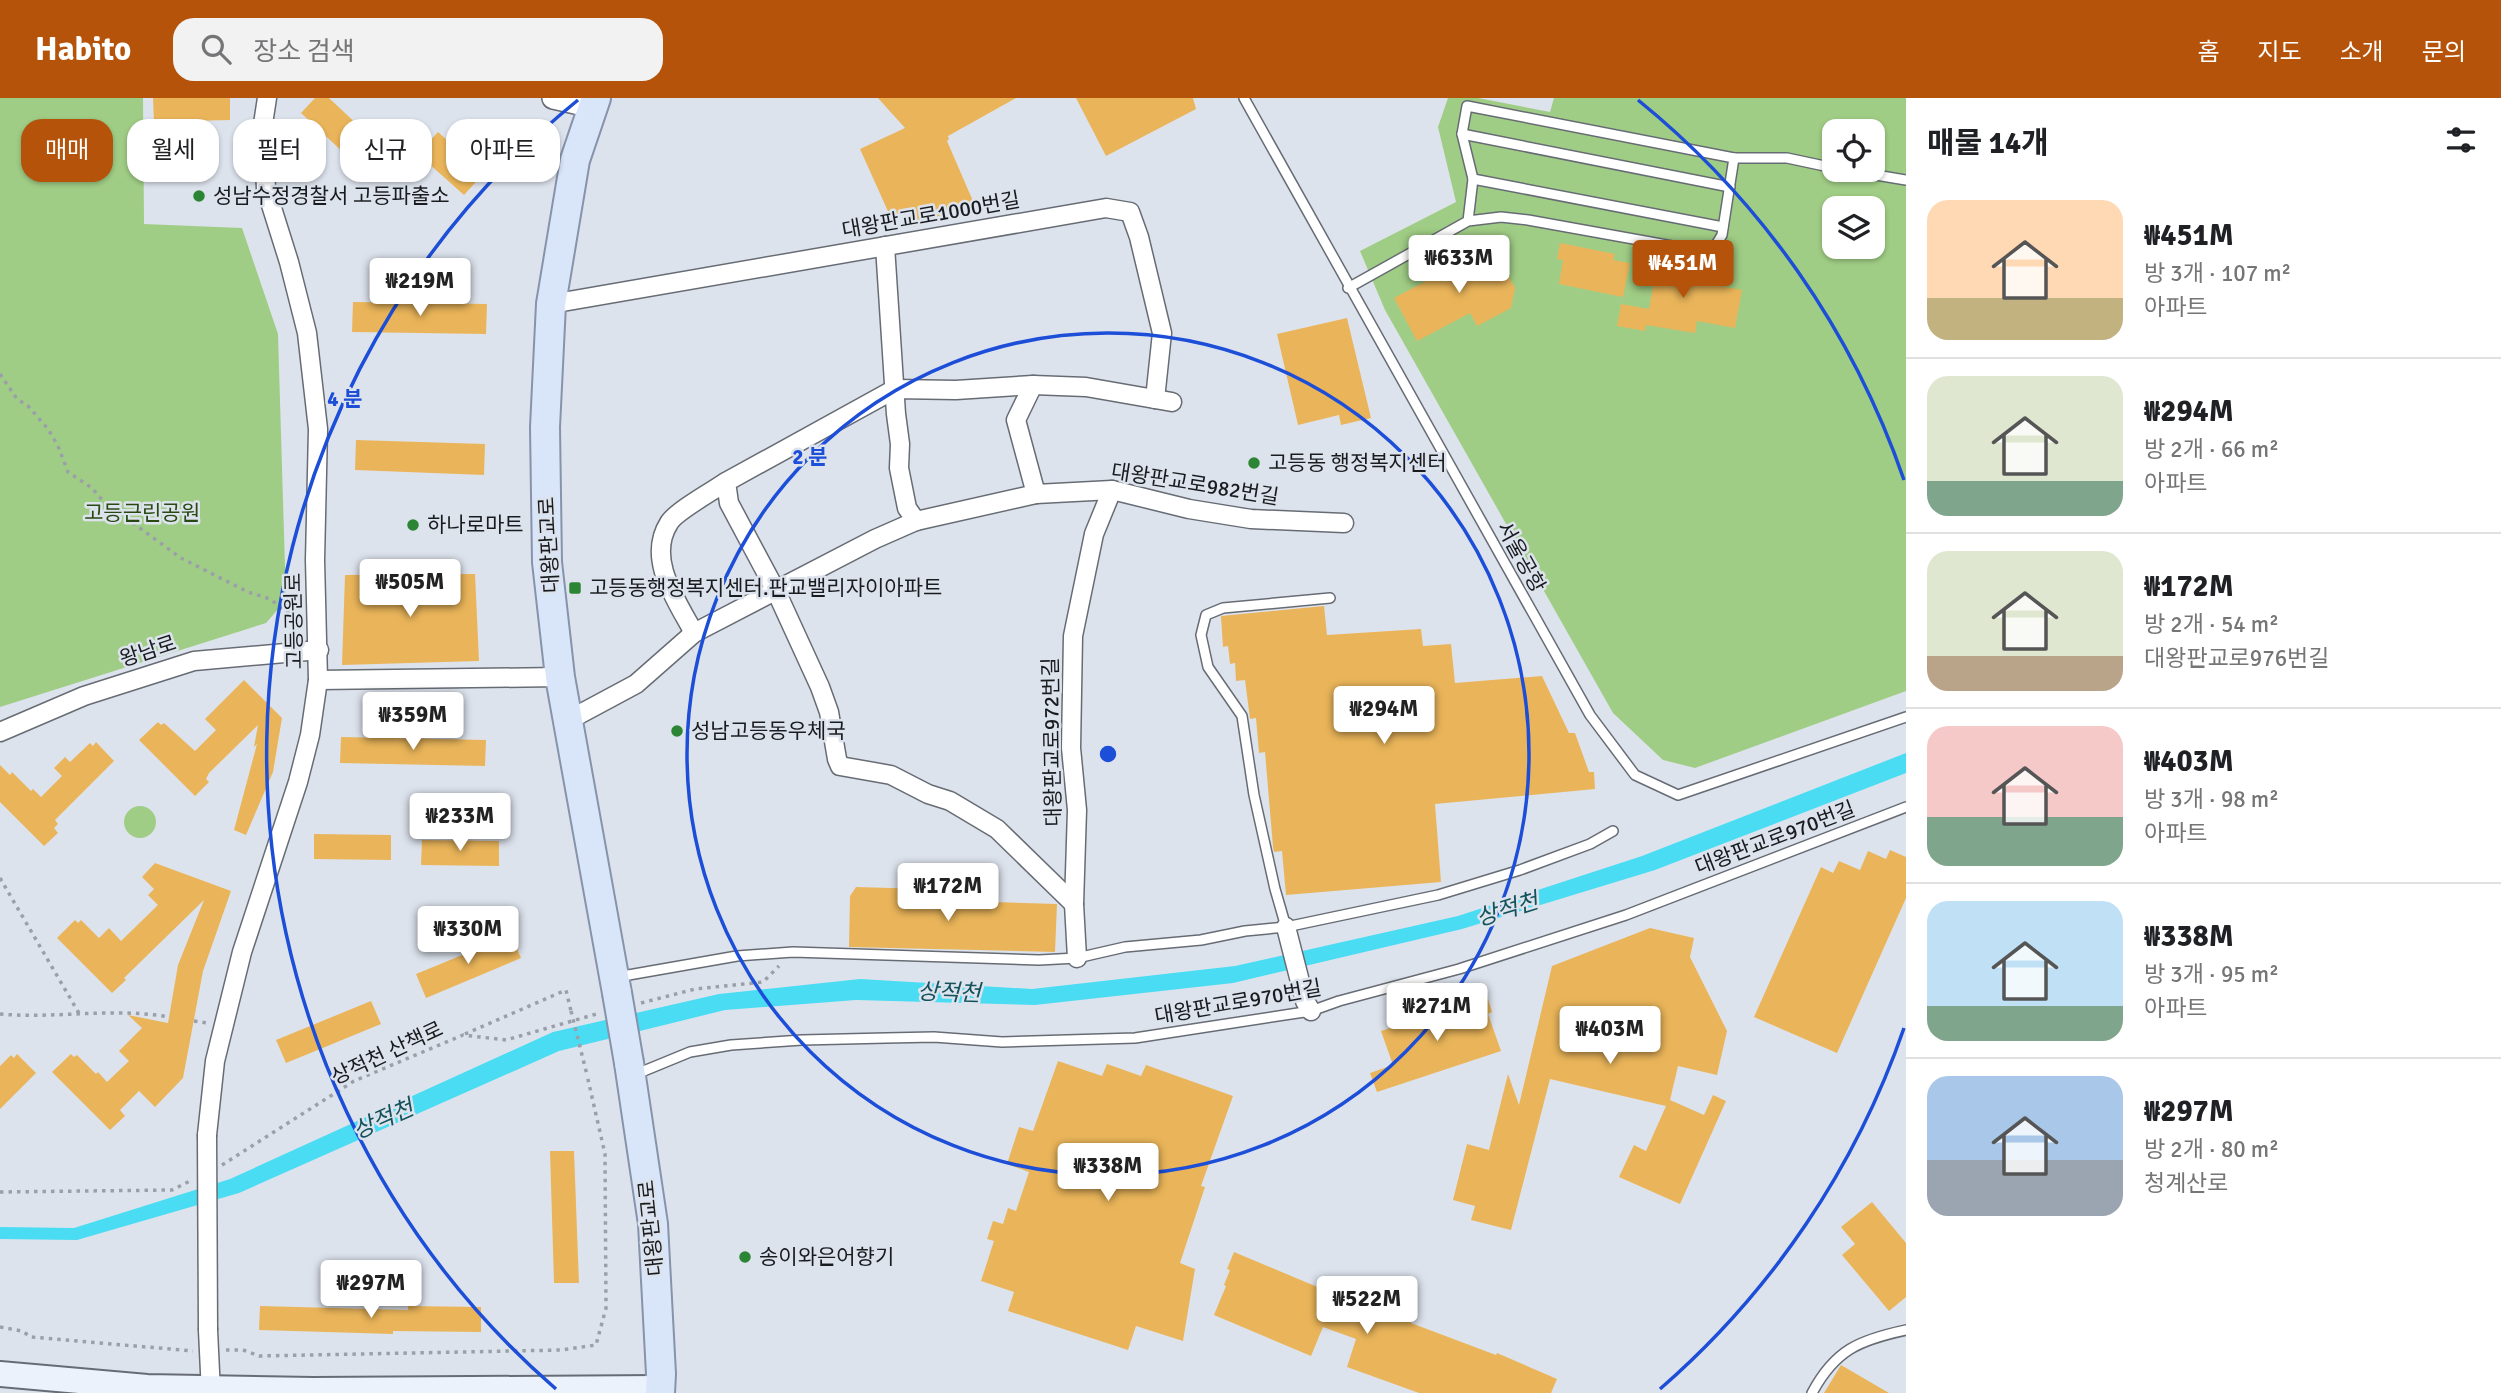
<!DOCTYPE html>
<html lang="ko">
<meta charset="utf-8">
<style>
body{margin:0;font-family:Signika,"Noto Sans KR",sans-serif;background:#f2f2f2;color:#202124;height:100vh;display:flex;flex-direction:column;font-size:26px;white-space:nowrap}
*{box-sizing:border-box;margin:0}
p{font-size:23px;color:#757577}
.icon{flex:none;width:38px;height:38px;fill:none;stroke:currentColor;stroke-width:2;stroke-linecap:round;stroke-linejoin:round}
.map{position:relative;flex:1;overflow:hidden}
.panel{display:flex;flex-direction:column;background:#fff;width:595px}
.panel>*{flex:none}
.guide{position:absolute;left:21px;top:21px;width:665px;height:63px;display:flex;gap:14px}
.tools{position:absolute;left:1822px;top:21px;display:grid;gap:14px}
.tools a{display:grid;place-items:center;width:63px;height:63px;border-radius:14px;background:#fff;box-shadow:0 2px 5px #0004;font-size:35px}
.price{position:absolute;translate:-50% -60px;padding:0 16px;border-radius:7px;background:#fff;color:#222;font-size:23px;line-height:46px;filter:drop-shadow(0 2px 4px #0008)}
.price::after{content:'';position:absolute;left:50%;top:42px;width:21px;height:16px;margin-left:-10px;background:inherit;clip-path:polygon(0 0,100% 0,50% 100%)}
.price.current{background:#b45309;color:#fff}
ul{padding:0;list-style:none}
li{display:flex;align-items:center;gap:21px;height:175px;padding:0 21px}
li+li{border-top:2px solid #e0e0e0}
li span{display:grid;place-items:center;flex:none;width:196px;height:140px;border-radius:21px;color:#555}
li>.icon{margin-inline-start:auto}
span .icon{width:84px;height:84px;fill:#fffc;stroke-width:1}
li b{font-size:30px}
h2{display:flex;justify-content:space-between;align-items:center;height:84px;padding:0 21px;font-size:30px}
.pill{padding:0 24px;border-radius:21px;background:#fff;box-shadow:0 2px 5px #0004;font-size:24px;line-height:63px}
.pill.current{background:#b45309;color:#fff}
header{display:flex;align-items:center;gap:42px;box-sizing:border-box;height:98px;padding:0 35px;background:#b45309;color:#fff}
header strong{font-size:33px}
nav{display:flex;gap:38px;margin-inline-start:auto;font-size:24px}
.search{width:490px;height:63px;background:#f2f2f2;display:flex;align-items:center;gap:18px;box-sizing:border-box;padding:0 24px;border-radius:21px;color:#757577;font-size:26px}
main{display:flex;flex:1;min-height:0}
.map>svg:first-child{display:block}
</style>
<header>
<strong>Habito</strong>
<div class="search"><svg class="icon" aria-label="search" viewBox="0 0 24 24"><circle cx="10" cy="10" r="6"/><path d="M15 15l6 6"/></svg>장소 검색</div>
<nav><a>홈</a><a>지도</a><a>소개</a><a>문의</a></nav>
</header>
<main>
<div class="map">
<svg width="1906" height="1295" viewBox="0 0 1906 1295">
<rect width="100%" height="100%" fill="#dde3ed"/>
<g fill="#a0cd85" fill-rule="evenodd">
<path d="M 0,0 L 143,0 L 144,126 L 242,130 L 278,236 L 286,502 L 266,525 L 0,609 Z"/>
<path d="M 1448,0 L 1478,0 L 1550,14 L 1554,0 L 1906,0 L 1906,593 L 1695,670 L 1663,662 L 1613,615 L 1385,212 L 1360,153 L 1456,104 L 1438,29 ZM 1834,33 L 1872,33 L 1872,72 L 1834,72 ZM 1834,110 L 1872,110 L 1872,149 L 1834,149 Z"/>
<circle cx="140" cy="724" r="16"/>
</g>
<path fill="#49dcf3" d="M 1906,655 L 1906,675 L 1655,772 L 1462,831 L 1233,885 L 1035,907 L 856,902 L 725,912 L 559,953 L 239,1095 L 77,1142 L 0,1141 L 0,1129 L 74,1130 L 230,1081 L 553,934 L 719,896 L 860,881 L 1032,891 L 1235,868 L 1458,818 L 1642,758 Z"/>
<g fill="#eab55a">
<path d="M 153,0 L 230,0 L 230,22 L 154,24 Z"/>
<path d="M 315,0 L 329,0 L 394,61 L 374,83 L 301,15 Z"/>
<path d="M 878,0 L 1016,0 L 948,38 L 949,41 L 947,43 L 973,103 L 914,129 L 907,113 L 891,120 L 860,51 L 905,30 Z"/>
<path d="M 1076,0 L 1193,0 L 1196,11 L 1106,58 Z"/>
<path d="M 438,34 L 484,75 L 464,97 L 418,56 Z"/>
<path d="M 1560,145 L 1615,156 L 1613,162 L 1630,165 L 1623,199 L 1559,186 L 1563,162 L 1557,161 Z"/>
<path d="M 1492,148 L 1515,190 L 1511,210 L 1477,228 L 1470,215 L 1417,243 L 1394,200 Z"/>
<path d="M 1658,159 L 1707,167 L 1704,185 L 1742,192 L 1735,230 L 1697,223 L 1695,235 L 1646,227 L 1645,233 L 1617,228 L 1621,206 L 1649,211 Z"/>
<path d="M 353,204 L 487,206 L 486,236 L 352,234 Z"/>
<path d="M 1347,220 L 1371,320 L 1341,327 L 1339,317 L 1298,327 L 1277,236 Z"/>
<path d="M 356,342 L 485,346 L 484,377 L 355,372 Z"/>
<path d="M 475,476 L 479,563 L 342,567 L 345,477 Z"/>
<path d="M 1324,508 L 1327,537 L 1421,531 L 1423,548 L 1451,546 L 1455,585 L 1542,578 L 1569,635 L 1575,635 L 1589,674 L 1594,674 L 1595,691 L 1435,706 L 1441,784 L 1286,797 L 1282,753 L 1274,754 L 1273,749 L 1265,654 L 1259,655 L 1256,620 L 1250,621 L 1245,582 L 1236,583 L 1235,565 L 1230,566 L 1228,548 L 1223,549 L 1221,518 Z"/>
<path d="M 244,582 L 282,620 L 273,674 L 246,737 L 234,732 L 257,646 L 254,649 L 258,627 L 209,675 L 206,681 L 209,684 L 195,698 L 139,642 L 158,624 L 161,627 L 164,625 L 195,653 L 216,632 L 205,621 Z"/>
<path d="M 341,639 L 486,642 L 485,668 L 340,665 Z"/>
<path d="M 96,644 L 114,663 L 55,722 L 58,726 L 54,730 L 58,735 L 44,748 L 0,704 L 0,667 L 10,677 L 12,674 L 31,693 L 33,691 L 41,699 L 62,678 L 54,670 L 65,659 L 70,664 L 90,645 L 93,648 Z"/>
<path d="M 314,736 L 391,737 L 391,762 L 314,761 Z"/>
<path d="M 422,742 L 499,743 L 499,768 L 421,767 Z"/>
<path d="M 1890,752 L 1906,759 L 1906,800 L 1837,955 L 1754,919 L 1821,769 L 1833,775 L 1839,763 L 1860,772 L 1868,753 L 1886,761 Z"/>
<path d="M 155,765 L 231,793 L 203,873 L 183,980 L 155,1009 L 139,993 L 120,1012 L 125,1018 L 110,1032 L 52,974 L 71,956 L 74,959 L 77,957 L 96,976 L 98,974 L 107,984 L 129,963 L 119,953 L 142,930 L 128,917 L 168,925 L 178,867 L 204,802 L 124,880 L 126,882 L 112,895 L 57,840 L 75,822 L 78,825 L 81,822 L 99,840 L 109,830 L 121,843 L 158,807 L 148,797 L 154,791 L 142,779 Z"/>
<path d="M 856,789 L 927,791 L 926,802 L 1057,806 L 1055,854 L 849,849 L 850,798 Z"/>
<path d="M 1650,830 L 1694,840 L 1690,859 L 1727,933 L 1717,977 L 1678,968 L 1670,1002 L 1704,1017 L 1713,997 L 1726,1003 L 1680,1106 L 1619,1079 L 1634,1047 L 1646,1053 L 1666,1008 L 1550,981 L 1511,1132 L 1471,1122 L 1475,1108 L 1453,1102 L 1467,1046 L 1489,1052 L 1508,976 L 1519,1007 L 1552,868 Z"/>
<path d="M 511,837 L 521,860 L 426,900 L 416,876 Z"/>
<path d="M 1487,898 L 1492,914 L 1488,916 L 1501,953 L 1377,994 L 1370,975 L 1393,967 L 1381,933 Z"/>
<path d="M 371,903 L 381,926 L 286,965 L 276,942 Z"/>
<path d="M 17,956 L 36,975 L 0,1011 L 0,968 L 11,957 L 14,960 Z"/>
<path d="M 1058,963 L 1102,978 L 1107,966 L 1141,978 L 1146,967 L 1233,998 L 1201,1088 L 1205,1089 L 1180,1165 L 1195,1171 L 1183,1243 L 1136,1228 L 1128,1252 L 1008,1213 L 1014,1194 L 981,1183 L 994,1143 L 987,1141 L 993,1123 L 1003,1126 L 1008,1110 L 1016,1113 L 1029,1074 L 1007,1066 L 1019,1029 L 1033,1033 Z"/>
<path d="M 550,1053 L 574,1053 L 579,1185 L 554,1185 Z"/>
<path d="M 1872,1104 L 1906,1145 L 1906,1199 L 1889,1213 L 1842,1157 L 1855,1146 L 1841,1129 Z"/>
<path d="M 1234,1154 L 1327,1193 L 1328,1191 L 1412,1223 L 1411,1225 L 1496,1257 L 1497,1255 L 1557,1281 L 1551,1295 L 1419,1295 L 1347,1269 L 1356,1241 L 1323,1229 L 1311,1258 L 1214,1217 L 1226,1188 L 1224,1187 L 1230,1172 L 1227,1171 Z"/>
<path d="M 260,1208 L 408,1212 L 408,1208 L 481,1209 L 481,1234 L 393,1233 L 393,1236 L 259,1232 Z"/>
<path d="M 1841,1267 L 1889,1295 L 1824,1295 Z"/>
</g>
<g fill="none" stroke-linecap="round" stroke-linejoin="round">
<g stroke="#676c74" stroke-width="12">
<g id="service">
<path d="M 1244,0 L 1590,617 L 1635,677 L 1678,697 L 1906,619"/>
<path d="M 1462,36 L 1730,89"/>
<path d="M 1734,60 L 1787,60 L 1834,70"/>
<path d="M 1846,72 L 1906,82"/>
<path d="M 1473,81 L 1723,129"/>
<path d="M 1348,190 L 1468,123 L 1501,119 L 1528,122 L 1711,155 L 1722,137 L 1734,60 L 1467,8 L 1462,36 L 1473,81 L 1468,123"/>
<path d="M 1286,829 L 1275,791 L 1254,697 L 1242,618 L 1208,569 L 1201,537 L 1206,517 L 1223,510 L 1330,500"/>
<path d="M 617,879 L 737,858 L 793,854 L 1039,862 L 1077,860 L 1125,849 L 1201,842 L 1245,833 L 1286,829 L 1438,797 L 1520,772 L 1590,746 L 1613,733"/>
<path d="M 634,977 L 690,954 L 731,947 L 802,942 L 886,940 L 934,939 L 1002,944 L 1135,940 L 1311,913 L 1339,903 L 1459,871 L 1626,817 L 1906,709"/>
<path d="M 1812,1295 C 1835,1252 1859,1242 1906,1232"/>
</g>
</g>
<g stroke="#676c74" stroke-width="21">
<g id="minor">
<path d="M 885,148 L 896,316 L 900,346 L 899,370 L 907,410 L 916,423"/>
<path d="M 551,206 L 1106,110 L 1130,114 L 1139,139 L 1162,235 L 1155,301"/>
<path d="M 1033,287 L 1016,322 L 1036,396"/>
<path d="M 694,535 C 677,503 646,461 669,425 C 675,414 714,392 726,384"/>
<path d="M 318,582 L 560,579"/>
<path d="M 567,623 L 636,586 L 694,535 L 875,441 L 916,423 L 1036,396 L 1112,392 L 1189,411 L 1251,421 L 1344,425"/>
<path d="M 0,634 L 84,598 L 194,563 L 319,552"/>
<path d="M 1074,806 L 997,731 L 950,703 L 928,696 L 891,677 L 840,668 L 837,661 L 829,614 L 820,589 L 776,493 L 729,405 L 726,384 L 895,291 L 956,292 L 1033,287 L 1086,289 L 1172,304"/>
<path d="M 1286,829 L 1305,903 L 1311,913"/>
<path d="M 1077,860 L 1074,806 L 1077,712 L 1071,650 L 1073,538 L 1094,436 L 1112,392"/>
<path d="M 207,1037 L 215,963 L 242,854 L 298,684 L 310,637 L 318,582 L 315,462 L 318,331 L 307,235 L 289,164 L 266,91 L 263,26 L 267,0"/>
<path d="M 208,1232 L 211,1295"/>
</g>
</g>
<g stroke="#676c74" stroke-width="24">
<path id="tertiary" d="M 553,0 L 593,9"/>
</g>
<g stroke="#676c74" stroke-width="28">
<path id="secondary" d="M 0,1276 L 147,1289 L 313,1292 L 660,1290"/>
</g>
<g stroke="#8693aa" stroke-width="32">
<g id="primary">
<path d="M 596,0 L 575,62 L 551,206 L 545,329 L 547,464 L 560,579 L 617,895"/>
<path d="M 629,965 L 653,1126 L 661,1276 L 660,1295"/>
</g>
</g>
<g stroke="#9ba0a8" stroke-width="3.5" stroke-dasharray="3.5 5" stroke-linecap="butt">
<path d="M 0,276 L 17,301 L 28,308 L 48,331 L 58,348 L 68,374 L 92,390 L 104,404 L 181,460 L 248,494 L 270,501 L 291,517 L 299,519"/>
<path d="M 0,780 L 80,917"/>
<path d="M 641,905 L 695,891 L 763,884 L 779,868"/>
<path d="M 0,916 C 56,921 113,909 169,919"/>
<path d="M 194,923 L 208,925"/>
<path d="M 465,936 L 566,892 L 571,913"/>
<path d="M 222,1067 L 354,983 L 463,937 L 506,942 L 600,915"/>
<path d="M 0,1094 L 172,1092 L 190,1083"/>
<path d="M 0,1229 L 22,1233 L 31,1239 L 193,1253"/>
<path d="M 226,1252 L 243,1252 L 259,1258 L 562,1252 L 596,1247 L 606,1210 L 605,1056 L 587,977"/>
</g>
<use href="#service" stroke="#fff" stroke-width="9"/>
<use href="#minor" stroke="#fff" stroke-width="18"/>
<use href="#tertiary" stroke="#fff" stroke-width="21"/>
<use href="#secondary" stroke="#ecf2fc" stroke-width="24"/>
<use href="#primary" stroke="#d9e5f9" stroke-width="28"/>
<g stroke="#676c74" stroke-width="21" stroke-linecap="butt">
<path id="minor-bridge" d="M 207,1037 L 208,1232"/>
</g>
<g stroke="#8693aa" stroke-width="32" stroke-linecap="butt">
<path id="primary-bridge" d="M 617,895 L 629,965"/>
</g>
<path stroke="#9ba0a8" stroke-width="3.5" stroke-dasharray="3.5 5" stroke-linecap="butt" d="M 571,913 L 587,977"/>
<use href="#minor-bridge" stroke="#fff" stroke-width="18"/>
<use href="#primary-bridge" stroke="#d9e5f9" stroke-width="28"/>
</g>
<g fill="none" stroke="#1d4ed8" stroke-width="3.5">
<circle cx="1108" cy="656" r="421"/>
<path d="M1904 930A842 842 0 0 1 1660 1291M556 1291A842 842 0 0 1 578 2M1638 2A842 842 0 0 1 1904 382"/>
</g>
<g fill="#2c8535" stroke="#dde3ed" stroke-width="2.5">
<circle cx="199" cy="98" r="7"/>
<circle cx="1254" cy="365" r="7"/>
<circle cx="413" cy="427" r="7"/>
<rect x="568" y="483" width="14" height="14" rx="3.5"/>
<circle cx="677" cy="633" r="7"/>
<circle cx="745" cy="1159" r="7"/>
</g>
<g text-anchor="middle" stroke-width="5" stroke-linejoin="round" paint-order="stroke">
<g font-size="21" fill="#191b1f" stroke="#dde3ed" text-anchor="start">
<text x="213" y="105">성남수정경찰서 고등파출소</text>
<text x="1268" y="372">고등동 행정복지센터</text>
<text x="427" y="434">하나로마트</text>
<text x="589" y="497">고등동행정복지센터.판교밸리자이아파트</text>
<text x="691" y="640">성남고등동우체국</text>
<text x="759" y="1166">송이와은어향기</text>
</g>
<g font-size="21" fill="#191b1f" stroke="#dde3ed">
<text transform="translate(931 117) rotate(-10)" y="7">대왕판교로1000번길</text>
<text transform="translate(1195 386) rotate(9)" y="7">대왕판교로982번길</text>
<text transform="translate(549 447) rotate(-93)" y="7">대왕판교로</text>
<text transform="translate(1521 459) rotate(61)" y="7">서울공항</text>
<text transform="translate(294 523) rotate(-91)" y="7">고등공원로</text>
<text transform="translate(148 553) rotate(-18)" y="7">왕남로</text>
<text transform="translate(1052 644) rotate(-91)" y="7">대왕판교로972번길</text>
<text transform="translate(1775 740) rotate(-21)" y="7">대왕판교로970번길</text>
<text transform="translate(1238 904) rotate(-10)" y="7">대왕판교로970번길</text>
<text transform="translate(387 955) rotate(-25)" y="7">상적천 산책로</text>
<text transform="translate(651 1130) rotate(-96)" y="7">대왕판교로</text>
</g>
<g font-size="21" fill="#28490f" stroke="#dde3ed">
<text x="142" y="422">고등근린공원</text>
</g>
<g font-size="23" font-style="italic" fill="#14525b" stroke="#dde3ed">
<text transform="translate(1507 811) rotate(-17)" y="8">상적천</text>
<text transform="translate(949 894) rotate(2)" y="8">상적천</text>
<text transform="translate(383 1021) rotate(-24)" y="8">상적천</text>
</g>
</g>
<circle cx="1108" cy="656" r="10" fill="#1d4ed8" stroke="#dde3ed" stroke-width="3.5"/>
<g font-size="21" text-anchor="middle" font-weight="bold" fill="#1d4ed8" stroke="#dde3ed" stroke-width="5" stroke-linejoin="round" paint-order="stroke">
<text x="345" y="308">4 분</text>
<text x="810" y="366">2 분</text>
</g>
</svg>
<div class="tools">
<a><svg class="icon" aria-label="locate" viewBox="0 0 24 24"><circle cx="12" cy="12" r="6"/><path d="M12 2v4M12 18v4M2 12h4M18 12h4"/></svg></a>
<a><svg class="icon" aria-label="layers" viewBox="0 0 24 24"><path d="M12 4l9 5-9 5-9-5zM3 14l9 5 9-5"/></svg></a>
</div>
<b class="price" style="left:1459px;top:197px">₩633M</b>
<b class="price current" style="left:1683px;top:202px">₩451M</b>
<b class="price" style="left:420px;top:220px">₩219M</b>
<b class="price" style="left:410px;top:521px">₩505M</b>
<b class="price" style="left:1384px;top:648px">₩294M</b>
<b class="price" style="left:413px;top:654px">₩359M</b>
<b class="price" style="left:460px;top:755px">₩233M</b>
<b class="price" style="left:948px;top:825px">₩172M</b>
<b class="price" style="left:468px;top:868px">₩330M</b>
<b class="price" style="left:1437px;top:945px">₩271M</b>
<b class="price" style="left:1610px;top:968px">₩403M</b>
<b class="price" style="left:1108px;top:1105px">₩338M</b>
<b class="price" style="left:371px;top:1222px">₩297M</b>
<b class="price" style="left:1367px;top:1238px">₩522M</b>
<div class="guide">
<a class="pill current">매매</a>
<a class="pill">월세</a>
<a class="pill">필터</a>
<a class="pill">신규</a>
<a class="pill">아파트</a>
</div>
</div>
<section class="panel">
<h2>매물 14개<svg class="icon" aria-label="filters" viewBox="0 0 24 24"><path d="M4 7h16M4 17h16"/><circle cx="9" cy="7" r="2"/><circle cx="15" cy="17" r="2"/></svg></h2>
<ul>
<li><span style="background:linear-gradient(#ffd9b3 70%,#c2b280 0)"><svg class="icon" aria-label="home" viewBox="0 0 24 24"><path d="M3 11l9-7 9 7M6 9v11h12V9"/></svg></span><div><b>₩451M</b><p>방 3개 · 107 m²</p><p>아파트</p></div></li>
<li><span style="background:linear-gradient(#dfe7d0 75%,#7fa58c 0)"><svg class="icon" aria-label="home" viewBox="0 0 24 24"><path d="M3 11l9-7 9 7M6 9v11h12V9"/></svg></span><div><b>₩294M</b><p>방 2개 · 66 m²</p><p>아파트</p></div></li>
<li><span style="background:linear-gradient(#dfe7d0 75%,#b9a48a 0)"><svg class="icon" aria-label="home" viewBox="0 0 24 24"><path d="M3 11l9-7 9 7M6 9v11h12V9"/></svg></span><div><b>₩172M</b><p>방 2개 · 54 m²</p><p>대왕판교로976번길</p></div></li>
<li><span style="background:linear-gradient(#f6c9c9 65%,#7fa58c 0)"><svg class="icon" aria-label="home" viewBox="0 0 24 24"><path d="M3 11l9-7 9 7M6 9v11h12V9"/></svg></span><div><b>₩403M</b><p>방 3개 · 98 m²</p><p>아파트</p></div></li>
<li><span style="background:linear-gradient(#bfe0f5 75%,#7fa58c 0)"><svg class="icon" aria-label="home" viewBox="0 0 24 24"><path d="M3 11l9-7 9 7M6 9v11h12V9"/></svg></span><div><b>₩338M</b><p>방 3개 · 95 m²</p><p>아파트</p></div></li>
<li><span style="background:linear-gradient(#a9c7e8 60%,#9aa5b1 0)"><svg class="icon" aria-label="home" viewBox="0 0 24 24"><path d="M3 11l9-7 9 7M6 9v11h12V9"/></svg></span><div><b>₩297M</b><p>방 2개 · 80 m²</p><p>청계산로</p></div></li>
</ul>
</section>
</main>
